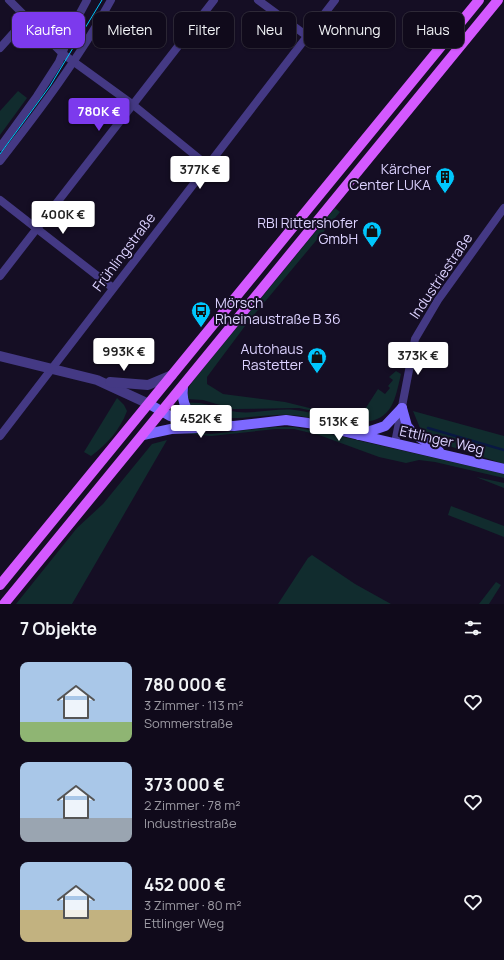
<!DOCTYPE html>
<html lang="de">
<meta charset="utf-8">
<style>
body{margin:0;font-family:Manrope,sans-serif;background:#1e1828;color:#f1f3f6;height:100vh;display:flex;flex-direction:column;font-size:15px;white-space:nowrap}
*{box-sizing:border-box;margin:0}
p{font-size:13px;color:#9c9aa3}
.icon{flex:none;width:22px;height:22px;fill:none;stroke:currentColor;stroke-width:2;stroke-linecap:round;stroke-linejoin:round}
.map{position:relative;height:604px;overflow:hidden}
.drawer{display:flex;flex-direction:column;background:#100a1b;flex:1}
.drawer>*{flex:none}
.hud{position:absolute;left:12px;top:12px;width:480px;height:36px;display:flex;gap:8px}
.price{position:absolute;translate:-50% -34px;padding:0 9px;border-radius:4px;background:#fff;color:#222;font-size:13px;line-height:26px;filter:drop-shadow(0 1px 2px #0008)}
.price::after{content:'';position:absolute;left:50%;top:24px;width:12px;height:9px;margin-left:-6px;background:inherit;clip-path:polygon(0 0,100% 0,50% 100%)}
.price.current{background:#7c3aed;color:#fff}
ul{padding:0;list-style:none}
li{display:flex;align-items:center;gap:12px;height:100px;padding:0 20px}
li span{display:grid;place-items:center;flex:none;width:112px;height:80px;border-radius:8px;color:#555}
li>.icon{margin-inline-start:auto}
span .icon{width:48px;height:48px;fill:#fffc;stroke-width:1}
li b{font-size:17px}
h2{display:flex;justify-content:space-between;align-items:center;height:48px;padding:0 20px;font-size:17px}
.tag{padding:0 14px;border-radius:8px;background:#100a1b;box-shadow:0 1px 3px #0004,0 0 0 1px #302b3a;font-size:14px;line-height:36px}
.tag.current{background:#7c3aed;color:#fff}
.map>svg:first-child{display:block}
</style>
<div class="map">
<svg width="504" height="604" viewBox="0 0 504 604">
<rect width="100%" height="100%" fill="#150e24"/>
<g fill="#112c2e">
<path d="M 18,91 L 27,98 L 0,135 L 0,111 Z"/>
<path d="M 335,208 L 340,212 L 248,322 L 207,377 L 207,384 L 223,394 L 285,402 L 358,420 L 378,389 L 385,394 L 390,388 L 388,386 L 393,380 L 389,377 L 396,371 L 401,374 C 395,399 393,420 363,422 L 299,408 L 233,409 L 203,400 L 187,399 L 189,387 L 193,381 Z"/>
<path d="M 117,398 L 124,405 L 127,411 C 120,430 107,444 91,456 L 84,452 Z"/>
<path d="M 189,403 C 205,401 221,410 237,412 C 256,414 275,408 295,410 C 321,413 346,426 373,425 C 350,433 316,416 291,415 C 264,413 237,422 209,416 C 200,414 194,411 189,403 Z"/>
<path d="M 413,411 L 504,436 L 504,464 L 428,439 L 419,433 L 420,428 Z"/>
<path d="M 275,427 L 294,427 L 326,433 L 504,474 L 504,478 L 435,462 L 419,460 L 406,463 L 379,457 L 319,435 L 294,429 L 276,429 L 211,436 L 182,433 L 182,432 L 211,434 Z"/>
<path d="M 167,440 L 72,604 L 16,604 L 77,528 L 103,504 L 152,444 Z"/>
<path d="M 476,477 L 504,483 L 504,488 Z"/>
<path d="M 451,506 L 504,526 L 504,537 L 448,515 Z"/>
<path d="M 312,555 L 355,584 L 391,604 L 278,604 L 308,558 Z"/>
<path d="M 496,582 L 501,585 L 489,604 L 479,604 Z"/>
</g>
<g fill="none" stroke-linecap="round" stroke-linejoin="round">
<path stroke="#091842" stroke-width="2.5" d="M 428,428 L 504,450"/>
<g stroke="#443984" stroke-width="8">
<path d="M 9,0 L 63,54 L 132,104 L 207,165"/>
<path d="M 258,0 L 307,36"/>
<path d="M 0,48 L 26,19"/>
<path d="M 0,147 L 37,96 L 59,62 L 72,28 L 87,0"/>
<path d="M 0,161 C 40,110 80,57 111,0"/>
<path d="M 0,200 L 113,288"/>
<path d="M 0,276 L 214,0"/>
<path d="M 0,436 L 335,0"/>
<path d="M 395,443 L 415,339 L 438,300 L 504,208"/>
</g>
<g stroke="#443984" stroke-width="10">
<path d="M 0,356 L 97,380 L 149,404"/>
<path d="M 110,382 L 148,385 L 172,375"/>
</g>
<g stroke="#7d69ff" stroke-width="10">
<path d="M 183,387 C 181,403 188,417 203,423"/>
<path d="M 149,404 L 170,416 L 199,425 L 234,426 L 286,420 L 308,423 L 504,469"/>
<path d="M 402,408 L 407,426 L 413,433 L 439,451"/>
<path d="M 143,435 L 171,429 L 198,428"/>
<path d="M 359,435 L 385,426 L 402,408"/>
</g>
<g stroke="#d459ff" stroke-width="10">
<path d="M 0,585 L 479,0"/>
<path d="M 4,604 L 498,0"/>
</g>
<path stroke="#00c7fd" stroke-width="1" d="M 0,154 L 50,86 L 102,0"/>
</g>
<defs>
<g id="building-pin" transform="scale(1)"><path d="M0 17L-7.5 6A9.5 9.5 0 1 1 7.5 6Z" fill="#00c7fd" stroke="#150e24"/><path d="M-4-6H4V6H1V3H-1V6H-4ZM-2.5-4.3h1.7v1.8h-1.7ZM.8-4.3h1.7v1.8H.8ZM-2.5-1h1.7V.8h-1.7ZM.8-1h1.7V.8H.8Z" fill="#111"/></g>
<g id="shop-pin" transform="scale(1)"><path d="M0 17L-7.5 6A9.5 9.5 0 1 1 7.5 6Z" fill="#00c7fd" stroke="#150e24"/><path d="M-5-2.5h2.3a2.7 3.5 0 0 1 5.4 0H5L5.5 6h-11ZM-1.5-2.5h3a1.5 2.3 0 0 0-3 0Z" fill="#111"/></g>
<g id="bus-pin" transform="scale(1)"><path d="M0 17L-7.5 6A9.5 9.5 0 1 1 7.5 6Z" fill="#00c7fd" stroke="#150e24"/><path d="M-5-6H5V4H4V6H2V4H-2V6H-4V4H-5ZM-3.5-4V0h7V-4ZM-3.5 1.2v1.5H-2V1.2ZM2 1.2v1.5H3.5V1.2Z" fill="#111"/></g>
</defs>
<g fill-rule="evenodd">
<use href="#building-pin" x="445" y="177"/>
<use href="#shop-pin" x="372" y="231"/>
<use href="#bus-pin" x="201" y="311"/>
<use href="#shop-pin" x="317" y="357"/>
</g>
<g text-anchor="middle" stroke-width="4" stroke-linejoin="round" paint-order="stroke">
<g font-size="14" fill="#dcd2ff" stroke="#150e24" text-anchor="end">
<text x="431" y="174">Kärcher<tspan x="431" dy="16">Center LUKA</tspan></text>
<text x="358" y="228">RBI Rittershofer<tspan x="358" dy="16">GmbH</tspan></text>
<text x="215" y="308" text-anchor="start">Mörsch<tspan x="215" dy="16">Rheinaustraße B 36</tspan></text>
<text x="303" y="354">Autohaus<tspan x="303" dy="16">Rastetter</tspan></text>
</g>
<g font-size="14" fill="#dcd2ff" stroke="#150e24">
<text transform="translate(124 252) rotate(-53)" y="5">Frühlingstraße</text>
<text transform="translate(441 276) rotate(-56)" y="5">Industriestraße</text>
<text transform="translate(442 440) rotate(13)" y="5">Ettlinger Weg</text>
</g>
</g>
</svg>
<b class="price current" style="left:99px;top:132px">780K €</b>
<b class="price" style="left:200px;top:190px">377K €</b>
<b class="price" style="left:63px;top:235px">400K €</b>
<b class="price" style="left:124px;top:372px">993K €</b>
<b class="price" style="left:418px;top:376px">373K €</b>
<b class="price" style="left:201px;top:439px">452K €</b>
<b class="price" style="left:339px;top:442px">513K €</b>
<div class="hud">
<a class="tag current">Kaufen</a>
<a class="tag">Mieten</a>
<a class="tag">Filter</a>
<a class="tag">Neu</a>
<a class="tag">Wohnung</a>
<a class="tag">Haus</a>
</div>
</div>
<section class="drawer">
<h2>7 Objekte<svg class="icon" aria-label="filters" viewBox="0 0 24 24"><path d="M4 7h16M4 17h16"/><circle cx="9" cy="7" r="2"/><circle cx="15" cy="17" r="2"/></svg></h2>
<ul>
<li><span style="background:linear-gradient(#a9c7e8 75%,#8fb573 0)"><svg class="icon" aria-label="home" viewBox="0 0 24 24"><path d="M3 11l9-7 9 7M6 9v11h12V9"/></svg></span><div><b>780 000 €</b><p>3 Zimmer · 113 m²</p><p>Sommerstraße</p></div><svg class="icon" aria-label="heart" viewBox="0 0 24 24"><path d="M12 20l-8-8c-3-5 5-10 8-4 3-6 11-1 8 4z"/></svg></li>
<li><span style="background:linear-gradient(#a9c7e8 70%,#9aa5b1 0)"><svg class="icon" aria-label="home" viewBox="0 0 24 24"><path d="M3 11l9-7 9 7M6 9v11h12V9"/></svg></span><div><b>373 000 €</b><p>2 Zimmer · 78 m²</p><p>Industriestraße</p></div><svg class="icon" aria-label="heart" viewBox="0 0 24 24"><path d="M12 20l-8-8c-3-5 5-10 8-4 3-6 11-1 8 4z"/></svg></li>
<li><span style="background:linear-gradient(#a9c7e8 60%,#c2b280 0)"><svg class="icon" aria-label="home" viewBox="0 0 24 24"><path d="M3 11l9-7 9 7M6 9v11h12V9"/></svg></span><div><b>452 000 €</b><p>3 Zimmer · 80 m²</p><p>Ettlinger Weg</p></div><svg class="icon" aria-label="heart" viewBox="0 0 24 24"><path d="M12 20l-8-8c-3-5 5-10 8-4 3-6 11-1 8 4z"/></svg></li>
</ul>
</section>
